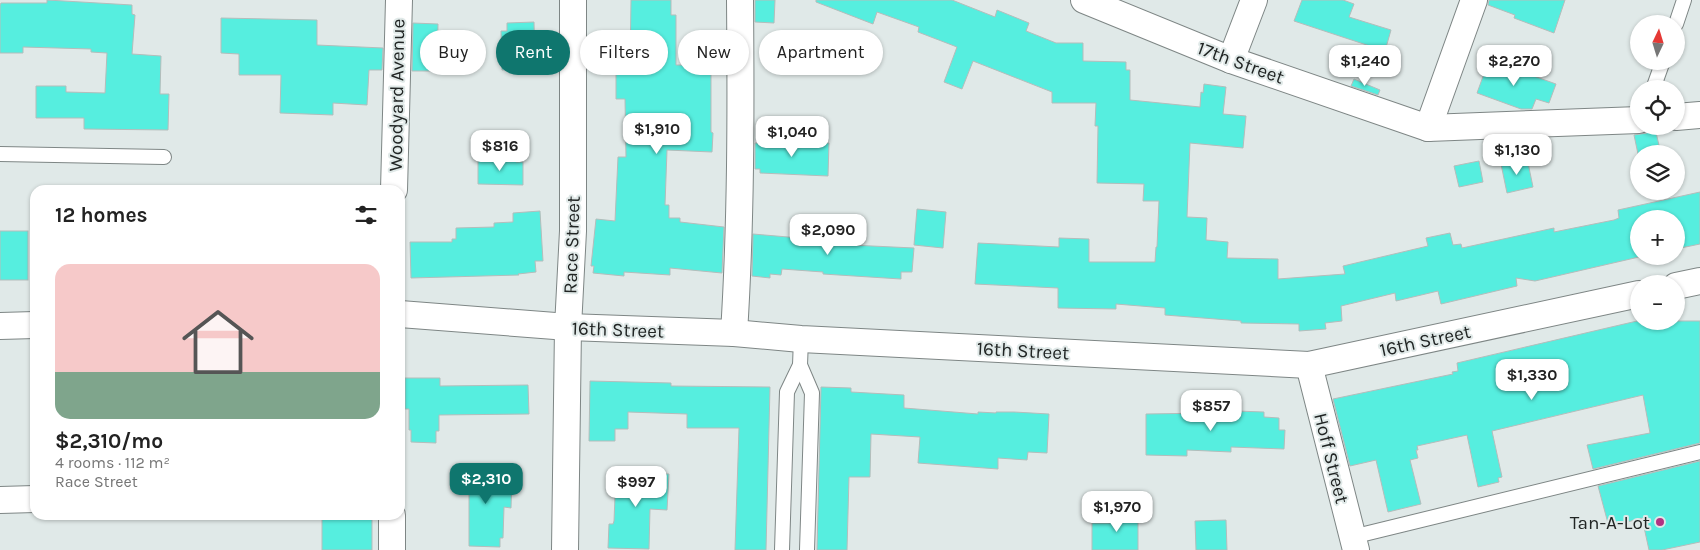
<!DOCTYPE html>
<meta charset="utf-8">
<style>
body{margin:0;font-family:Karla,sans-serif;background:#f2f2f2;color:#222;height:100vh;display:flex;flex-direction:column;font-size:19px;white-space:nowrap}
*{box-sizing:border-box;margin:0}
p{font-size:16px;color:#767676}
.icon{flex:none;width:28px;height:28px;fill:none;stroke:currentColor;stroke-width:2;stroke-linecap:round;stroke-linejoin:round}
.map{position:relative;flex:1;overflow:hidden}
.panel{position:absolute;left:30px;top:185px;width:375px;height:335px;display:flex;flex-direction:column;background:#fff;border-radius:15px;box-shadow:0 1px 4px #0004}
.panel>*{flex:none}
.guide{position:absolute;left:420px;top:30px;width:475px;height:45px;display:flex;gap:10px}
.needle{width:32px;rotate:4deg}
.buttons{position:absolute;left:1630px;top:15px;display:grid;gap:10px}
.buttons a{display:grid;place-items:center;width:55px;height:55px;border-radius:50%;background:#fff;box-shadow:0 1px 4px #0004;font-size:25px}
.price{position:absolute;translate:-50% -42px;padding:0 11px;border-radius:10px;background:#fff;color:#222;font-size:16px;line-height:32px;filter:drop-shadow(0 1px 2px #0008)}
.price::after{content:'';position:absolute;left:50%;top:30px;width:15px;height:11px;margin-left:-8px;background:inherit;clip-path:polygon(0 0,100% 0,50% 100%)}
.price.active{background:#0f766e;color:#fff}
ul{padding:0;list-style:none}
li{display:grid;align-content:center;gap:10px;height:265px;padding:0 25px}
li span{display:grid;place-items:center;height:155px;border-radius:15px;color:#555}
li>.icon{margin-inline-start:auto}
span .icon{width:90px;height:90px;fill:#fffc;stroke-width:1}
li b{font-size:21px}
h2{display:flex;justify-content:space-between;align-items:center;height:60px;padding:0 25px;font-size:21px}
.pill{padding:0 18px;border-radius:22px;background:#fff;box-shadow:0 1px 4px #0004;font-size:18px;line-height:45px}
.pill.active{background:#0f766e;color:#fff}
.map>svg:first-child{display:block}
</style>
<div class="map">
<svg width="1700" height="550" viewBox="0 0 1700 550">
<rect width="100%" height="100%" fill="#e0e9e8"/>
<g fill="#56eedf" stroke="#b4bdbb">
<path d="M 47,0 L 132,5 L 132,14 L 135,15 L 132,54 L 161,56 L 160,94 L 169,94 L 168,130 L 84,129 L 84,118 L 36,118 L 36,86 L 66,86 L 66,92 L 105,93 L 107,53 L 91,52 L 91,49 L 23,47 L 23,53 L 0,53 L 0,5 L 1,3 L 47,3 Z"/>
<path d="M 631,0 L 671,0 L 671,15 L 676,15 L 676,65 L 711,65 L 711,132 L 713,133 L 712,152 L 667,150 L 665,205 L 669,205 L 669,218 L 680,218 L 680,222 L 724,227 L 722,273 L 670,268 L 670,275 L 624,272 L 624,276 L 593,273 L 594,266 L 591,266 L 596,219 L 615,221 L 618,157 L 626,157 L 625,99 L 616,99 L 616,65 L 630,65 Z"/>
<path d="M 755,0 L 775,0 L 774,23 L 755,22 Z"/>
<path d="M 816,0 L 952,0 L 995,17 L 997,10 L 1029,23 L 1026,31 L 1056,43 L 1083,43 L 1083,61 L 1126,62 L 1126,70 L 1130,70 L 1130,100 L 1200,107 L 1201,92 L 1203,93 L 1204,84 L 1226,87 L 1223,114 L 1246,116 L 1243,148 L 1190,143 L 1187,217 L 1207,218 L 1206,240 L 1228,242 L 1227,258 L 1278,259 L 1278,279 L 1345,274 L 1343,266 L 1428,246 L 1426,238 L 1450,233 L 1453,245 L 1461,244 L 1462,248 L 1554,228 L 1554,232 L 1614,220 L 1619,218 L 1618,210 L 1700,192 L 1700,244 L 1676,249 L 1676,219 L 1639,219 L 1639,257 L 1535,281 L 1516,278 L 1517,286 L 1441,304 L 1438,291 L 1396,301 L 1395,293 L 1341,306 L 1342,321 L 1325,323 L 1326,329 L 1299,331 L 1299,324 L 1241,323 L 1241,321 L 1165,315 L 1165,308 L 1116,304 L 1116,309 L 1058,308 L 1058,288 L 975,284 L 978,243 L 1059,247 L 1059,238 L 1089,239 L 1089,262 L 1155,262 L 1156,247 L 1157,247 L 1159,201 L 1143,201 L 1144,184 L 1097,183 L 1098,126 L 1095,126 L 1096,103 L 1052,103 L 1052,92 L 973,61 L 962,89 L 944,82 L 957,47 L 918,32 L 919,27 L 877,12 L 873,24 L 816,2 Z"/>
<path d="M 1302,0 L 1343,0 L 1354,4 L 1349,17 L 1391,30 L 1385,51 L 1294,21 Z"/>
<path d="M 1489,0 L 1565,0 L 1554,33 L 1514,18 L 1515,15 L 1488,5 Z"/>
<path d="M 221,18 L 317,20 L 317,45 L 383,48 L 382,70 L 369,70 L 367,105 L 333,103 L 333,115 L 280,113 L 281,75 L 239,75 L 239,54 L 221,53 Z"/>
<path d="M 534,22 L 535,69 L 502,70 L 501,31 L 507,31 L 507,23 Z"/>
<path d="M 413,23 L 438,24 L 437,71 L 412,71 Z"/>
<path d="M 1489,60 L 1556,84 L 1549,103 L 1536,99 L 1532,109 L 1521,109 L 1477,93 Z"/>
<path d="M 1354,79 L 1380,90 L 1378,95 L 1351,86 Z"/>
<path d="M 1655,128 L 1661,154 L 1638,154 L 1634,135 L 1647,133 L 1650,129 Z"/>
<path d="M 762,140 L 829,143 L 828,176 L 760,173 L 760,169 L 755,169 L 755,143 L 762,143 Z"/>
<path d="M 478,158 L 516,158 L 516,162 L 523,162 L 523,185 L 478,184 Z"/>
<path d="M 1527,158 L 1533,187 L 1507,193 L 1501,164 Z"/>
<path d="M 1479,161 L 1483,182 L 1459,187 L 1454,166 Z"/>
<path d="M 917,209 L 946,212 L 943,248 L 914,245 Z"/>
<path d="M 540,211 L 543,261 L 535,261 L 536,272 L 518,274 L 519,275 L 411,278 L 410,242 L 452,242 L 452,239 L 456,239 L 456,228 L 494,227 L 494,223 L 513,222 L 513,213 Z"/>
<path d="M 812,229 L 852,233 L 851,245 L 914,248 L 912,272 L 901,272 L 901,279 L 823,274 L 823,272 L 782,269 L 781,275 L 770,274 L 770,278 L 752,276 L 753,234 L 811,239 Z"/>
<rect x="0" y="231" width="28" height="49"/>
<path d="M 1637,321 L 1700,321 L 1700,443 L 1593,469 L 1587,445 L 1650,433 L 1643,395 L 1492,431 L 1502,477 L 1498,478 L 1499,482 L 1478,487 L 1467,435 L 1417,446 L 1418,450 L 1416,450 L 1418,458 L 1410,460 L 1421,504 L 1388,512 L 1376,460 L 1350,466 L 1333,399 L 1453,374 L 1452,372 L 1458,371 L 1457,363 Z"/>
<path d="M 405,378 L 440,378 L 440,386 L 528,385 L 529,414 L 439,415 L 439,431 L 436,431 L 436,443 L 411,442 L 411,430 L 409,430 L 409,409 L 405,409 Z"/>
<path d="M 590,381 L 671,383 L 671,386 L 770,387 L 766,550 L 735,550 L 739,428 L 687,428 L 687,414 L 628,412 L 628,429 L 615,429 L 615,441 L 589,441 Z"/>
<path d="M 821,387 L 851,388 L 851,392 L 904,395 L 904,408 L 978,414 L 978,412 L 996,413 L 996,412 L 1014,412 L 1049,414 L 1047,453 L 1028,452 L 1027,460 L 998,458 L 998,469 L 918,463 L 920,437 L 871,434 L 870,477 L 849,477 L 847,550 L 817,550 Z"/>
<path d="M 1209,410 L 1264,412 L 1264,417 L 1279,418 L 1279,430 L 1285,430 L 1284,449 L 1231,447 L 1231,452 L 1187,450 L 1187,456 L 1146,455 L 1146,414 L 1208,413 Z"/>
<path d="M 1700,461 L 1700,542 L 1662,550 L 1649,550 L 1642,518 L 1609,527 L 1598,486 Z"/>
<path d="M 459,470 L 498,471 L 498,476 L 512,476 L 511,508 L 504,507 L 503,538 L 500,538 L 500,547 L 469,546 L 469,491 L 459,491 Z"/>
<path d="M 616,472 L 669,474 L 667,510 L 650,509 L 649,549 L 608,548 L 609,524 L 613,524 L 614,521 Z"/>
<path d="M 1110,513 L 1138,513 L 1138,550 L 1092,550 L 1092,523 L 1110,523 Z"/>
<rect x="322" y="515" width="50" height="35"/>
<path d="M 1226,520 L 1227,550 L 1196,550 L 1195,521 Z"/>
</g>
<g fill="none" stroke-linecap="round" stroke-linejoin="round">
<g stroke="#7e8685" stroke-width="16">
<g id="lane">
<path d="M 1676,24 L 1684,0"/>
<path d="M 1653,89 L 1663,61"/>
<path d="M 0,154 L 164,157"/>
<path d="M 800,365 L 812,393 L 807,550"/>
<path d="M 1352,537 L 1700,452"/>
<path d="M 782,550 L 787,392 L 800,365 L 801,339"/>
</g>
</g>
<g stroke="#7e8685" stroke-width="28">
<g id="street">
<path d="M 1084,0 L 1231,60 L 1428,128 L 1639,120"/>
<path d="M 1231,60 L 1254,0"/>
<path d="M 1676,117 L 1700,115"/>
<path d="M 1428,128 L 1474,0"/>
<path d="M 394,190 L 399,0"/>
<path d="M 1676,286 L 1700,281"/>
<path d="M 400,314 L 568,327 L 734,333 L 801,339 L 1309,365 L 1639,294"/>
<path d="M 0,326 L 35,325"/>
<path d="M 734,333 C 741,222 741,111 740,0"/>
<path d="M 1309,365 L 1356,550"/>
<path d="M 0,500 L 35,499"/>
<path d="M 392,550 L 392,515"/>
<path d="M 565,550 L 568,327 L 573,231 L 573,0"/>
</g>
</g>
<use href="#lane" stroke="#fff" stroke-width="14"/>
<use href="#street" stroke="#fff" stroke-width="26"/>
</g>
<circle fill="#b13383" stroke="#e0e9e8" stroke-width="2" cx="1660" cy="522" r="5"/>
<g text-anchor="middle" stroke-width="4" stroke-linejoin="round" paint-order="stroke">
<g font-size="19" fill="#212524" stroke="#e0e9e8">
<text transform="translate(1241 62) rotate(20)" y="7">17th Street</text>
<text transform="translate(396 95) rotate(-89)" y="7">Woodyard Avenue</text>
<text transform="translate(571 245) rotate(-88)" y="7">Race Street</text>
<text transform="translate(618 329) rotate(2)" y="7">16th Street</text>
<text transform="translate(1425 340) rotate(-12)" y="7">16th Street</text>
<text transform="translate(1023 350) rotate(3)" y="7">16th Street</text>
<text transform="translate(1332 458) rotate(76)" y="7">Hoff Street</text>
</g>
<g font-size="19" fill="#212524" stroke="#e0e9e8" text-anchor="end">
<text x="1650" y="529">Tan-A-Lot</text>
</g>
</g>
</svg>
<div class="buttons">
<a><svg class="needle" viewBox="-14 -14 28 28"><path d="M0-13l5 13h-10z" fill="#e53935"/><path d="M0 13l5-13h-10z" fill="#767676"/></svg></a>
<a><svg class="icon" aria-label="locate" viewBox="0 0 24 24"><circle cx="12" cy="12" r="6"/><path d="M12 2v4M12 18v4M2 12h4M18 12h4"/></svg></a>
<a><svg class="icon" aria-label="layers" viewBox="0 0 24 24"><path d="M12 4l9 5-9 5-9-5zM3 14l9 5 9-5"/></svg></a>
<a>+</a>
<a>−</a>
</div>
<b class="price" style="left:1365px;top:87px">$1,240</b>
<b class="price" style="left:1514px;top:87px">$2,270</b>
<b class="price" style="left:657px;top:155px">$1,910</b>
<b class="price" style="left:792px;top:158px">$1,040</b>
<b class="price" style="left:500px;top:172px">$816</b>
<b class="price" style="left:1517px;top:176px">$1,130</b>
<b class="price" style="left:828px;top:256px">$2,090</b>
<b class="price" style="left:1532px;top:401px">$1,330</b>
<b class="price" style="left:1211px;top:432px">$857</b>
<b class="price active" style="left:486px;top:505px">$2,310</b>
<b class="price" style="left:636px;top:508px">$997</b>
<b class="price" style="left:1117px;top:533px">$1,970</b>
<div class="guide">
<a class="pill">Buy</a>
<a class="pill active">Rent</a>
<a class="pill">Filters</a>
<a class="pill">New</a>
<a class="pill">Apartment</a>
</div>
<section class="panel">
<h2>12 homes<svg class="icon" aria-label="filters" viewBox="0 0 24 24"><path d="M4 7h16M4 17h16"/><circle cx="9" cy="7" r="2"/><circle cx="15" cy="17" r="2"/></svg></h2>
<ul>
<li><span style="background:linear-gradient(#f6c9c9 70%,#7fa58c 0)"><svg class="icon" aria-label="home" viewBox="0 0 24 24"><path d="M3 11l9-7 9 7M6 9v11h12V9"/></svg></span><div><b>$2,310/mo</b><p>4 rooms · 112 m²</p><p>Race Street</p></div></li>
</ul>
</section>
</div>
